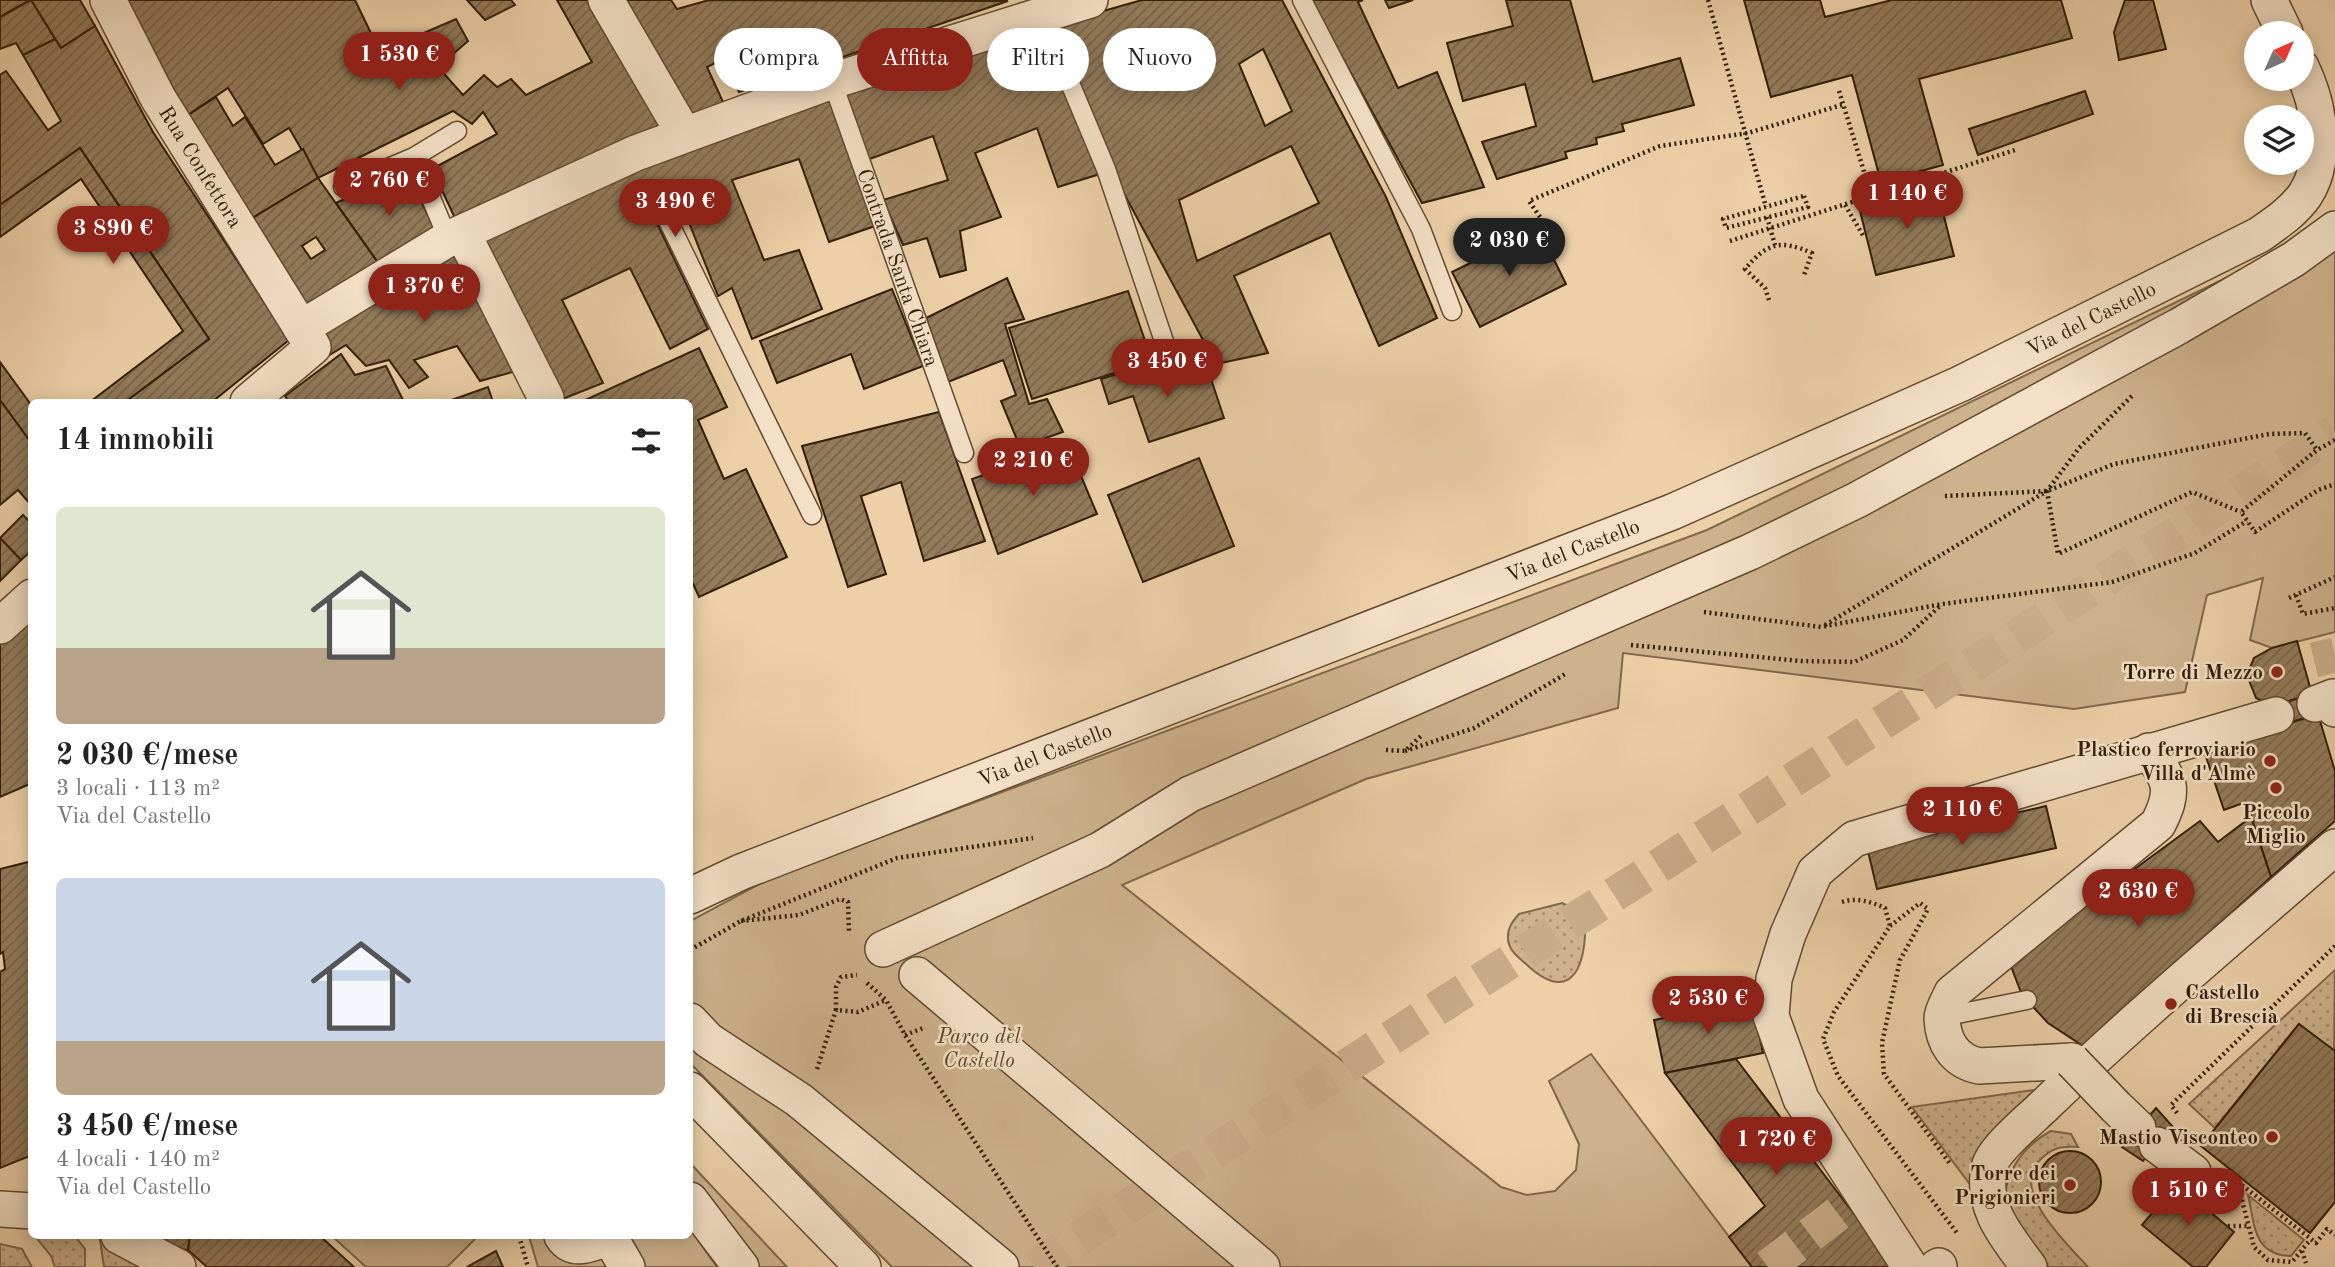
<!DOCTYPE html>
<html lang="it">
<meta charset="utf-8">
<style>
body{margin:0;font-family:"Old Standard TT",serif;background:#f6f6f6;color:#222;height:100vh;display:flex;flex-direction:column;font-size:26px;white-space:nowrap}
*{box-sizing:border-box;margin:0}
p{font-size:23px;color:#767676}
.icon{flex:none;width:38px;height:38px;fill:none;stroke:currentColor;stroke-width:2;stroke-linecap:round;stroke-linejoin:round}
.map{position:relative;flex:1;overflow:hidden}
.details{position:absolute;left:28px;top:399px;width:665px;height:840px;display:flex;flex-direction:column;background:#fff;border-radius:10px;box-shadow:0 4px 18px #0003}
.details>*{flex:none}
.hud{position:absolute;left:714px;top:28px;width:665px;height:63px;display:flex;gap:14px}
.needle{width:46px;rotate:45deg}
.tools{position:absolute;left:2244px;top:21px;display:grid;gap:14px}
.tools a{display:grid;place-items:center;width:70px;height:70px;border-radius:50%;background:#fff;box-shadow:0 4px 18px #0003;font-size:35px}
.price{position:absolute;translate:-50% -60px;padding:0 16px;border-radius:24px;background:#8f2418;color:#fff;font-size:23px;line-height:46px;filter:drop-shadow(0 2px 4px #0008)}
.price::after{content:'';position:absolute;left:50%;top:42px;width:21px;height:16px;margin-left:-10px;background:inherit;clip-path:polygon(0 0,100% 0,50% 100%)}
.price.current{background:#222;color:#fff}
ul{padding:0;list-style:none}
li{display:grid;align-content:center;gap:14px;height:371px;padding:0 28px}
li span{display:grid;place-items:center;height:217px;border-radius:10px;color:#555}
li>.icon{margin-inline-start:auto}
span .icon{width:126px;height:126px;fill:#fffc;stroke-width:1}
li b{font-size:30px}
h2{display:flex;justify-content:space-between;align-items:center;height:84px;padding:0 28px;font-size:30px}
.pill{padding:0 24px;border-radius:32px;background:#fff;box-shadow:0 4px 18px #0003;font-size:24px;line-height:63px}
.pill.current{background:#8f2418;color:#fff}
.map>svg:first-child{display:block}
</style>
<div class="map">
<svg width="2335" height="1267" viewBox="0 0 2335 1267">
<defs>
<pattern id="grass-dots" width="8" height="8" patternUnits="userSpaceOnUse" patternTransform="scale(1.75)"><rect width="8" height="8" fill="#cdb28d"/><path d="M2 2h.1M6 6h.1" fill="none" stroke="#a79071" stroke-width="1.8" stroke-linecap="round"/></pattern>
<pattern id="building-hatch" width="6" height="6" patternUnits="userSpaceOnUse" patternTransform="scale(1.75)"><rect width="6" height="6" fill="#937b5b"/><path d="M-1 1l2-2M0 6l6-6M5 7l2-2" fill="none" stroke="#796449"/></pattern>
</defs>
<rect width="100%" height="100%" fill="#edd0a8"/>
<filter id="stains"><feTurbulence type="fractalNoise" baseFrequency=".00286" numOctaves="4"/><feColorMatrix values="0 0 0 0 .2 0 0 0 0 .09 0 0 0 0 .02 0 0 0 .5 -.17"/></filter>
<radialGradient id="worn" r=".72"><stop offset=".6" stop-color="#630" stop-opacity="0"/><stop offset="1" stop-color="#630" stop-opacity=".3"/></radialGradient>
<g fill="url(#grass-dots)" stroke="#80684a" stroke-width="2">
<path d="M 1562,903 C 1578,910 1585,918 1585,936 C 1582,981 1562,998 1526,964 C 1518,957 1508,950 1508,938 C 1507,928 1513,921 1519,914 Z"/>
<path d="M 2335,970 L 2334,1052 L 2299,1024 L 2215,1128 L 2189,1104 Z"/>
<path d="M 2042,1089 L 1984,1203 L 1912,1107 Z"/>
<path d="M 2051,1131 L 2071,1134 L 2078,1147 C 2060,1146 2051,1148 2039,1161 C 2010,1191 2068,1245 2088,1267 L 2049,1267 C 2037,1251 2017,1232 2009,1213 C 1996,1180 2024,1145 2051,1131 Z"/>
<path d="M 2248,1195 L 2304,1240 L 2291,1256 C 2253,1255 2255,1225 2248,1195 Z"/>
<path d="M 35,1236 L 75,1236 L 85,1249 L 85,1267 L 55,1267 L 51,1256 Z"/>
<path d="M 100,1240 L 144,1262 L 138,1267 L 104,1267 Z"/>
<path d="M 0,1244 L 22,1249 L 32,1267 L 0,1267 Z"/>
</g>
<g fill="#cdb28d" stroke="#80684a" stroke-width="2">
<path d="M 2335,225 L 2335,632 L 2272,648 L 2250,640 L 2263,578 L 2207,595 L 2185,692 L 2074,709 L 1623,653 L 1618,708 L 1366,779 L 1122,885 L 1501,1187 L 1527,1195 L 1555,1191 L 1576,1170 L 1579,1144 L 1549,1081 L 1591,1054 L 1752,1267 L 892,1267 L 690,1063 L 690,921 L 771,878 L 1707,530 Z"/>
<path d="M 690,1163 L 787,1267 L 757,1267 L 690,1186 Z"/>
<path d="M 690,1229 L 717,1267 L 639,1267 L 620,1236 L 690,1236 Z"/>
<path d="M 332,1236 L 478,1236 L 447,1267 L 366,1267 Z"/>
<path d="M 529,1236 L 599,1236 L 609,1267 L 538,1267 Z"/>
</g>
<g fill="url(#building-hatch)" stroke="#321e08" stroke-width="2" fill-rule="evenodd">
<path d="M 0,0 L 30,0 L 0,17 Z"/>
<path d="M 31,0 L 80,0 L 95,26 L 61,48 Z"/>
<path d="M 31,0 L 55,39 L 23,55 L 16,43 L 0,49 L 0,17 Z"/>
<path d="M 120,0 L 355,0 L 380,52 L 456,19 L 468,41 L 438,67 L 463,95 L 484,75 L 497,87 L 511,79 L 526,95 L 592,62 L 557,0 L 595,0 L 674,131 L 460,229 L 432,169 L 497,134 L 483,112 L 472,124 L 453,111 L 318,178 L 289,128 L 263,144 L 228,88 L 182,119 Z"/>
<path d="M 467,0 L 511,0 L 515,5 L 485,20 Z"/>
<path d="M 614,0 L 671,0 L 677,9 L 709,0 L 1008,1 L 739,92 L 723,59 L 707,67 L 724,104 L 685,121 Z"/>
<path d="M 1142,0 L 1282,0 L 1386,197 L 1437,318 L 1379,346 L 1330,233 L 1234,276 L 1268,353 L 1216,364 L 1121,188 L 1054,25 ZM 1263,49 L 1292,111 L 1265,126 L 1239,64 ZM 1291,146 L 1319,203 L 1197,261 L 1179,200 Z"/>
<path d="M 1311,0 L 1363,0 L 1358,2 L 1398,88 L 1437,72 L 1484,187 L 1422,203 Z"/>
<path d="M 1385,0 L 1413,0 L 1389,8 Z"/>
<path d="M 1506,0 L 1570,0 L 1593,82 L 1680,58 L 1694,105 L 1622,124 L 1624,131 L 1596,138 L 1597,144 L 1565,152 L 1567,158 L 1497,179 L 1482,142 L 1536,126 L 1525,84 L 1463,101 L 1447,43 L 1513,26 Z"/>
<path d="M 1744,0 L 1820,0 L 1825,17 L 1892,0 L 2061,0 L 2072,38 L 1919,79 L 1943,165 L 1881,182 L 1852,75 L 1771,97 Z"/>
<path d="M 2125,0 L 2153,0 L 2166,49 L 2119,60 L 2114,32 Z"/>
<path d="M 95,26 L 153,132 L 289,340 L 212,402 L 125,402 L 209,339 L 80,148 L 0,205 L 0,75 L 6,71 L 48,130 L 61,121 L 23,55 L 55,39 L 61,48 Z"/>
<path d="M 1036,27 L 1100,174 L 1058,187 L 1037,128 L 975,153 L 1001,217 L 960,231 L 966,270 L 940,277 L 927,238 L 903,245 L 883,200 L 948,180 L 933,136 L 867,160 L 844,89 Z"/>
<path d="M 832,90 L 875,226 L 829,242 L 799,159 L 732,180 L 764,260 L 799,250 L 822,309 L 752,339 L 732,288 L 718,296 L 684,210 L 672,214 L 664,200 L 649,207 L 708,329 L 670,349 L 630,268 L 562,300 L 603,383 L 555,402 L 473,236 Z"/>
<path d="M 2085,91 L 2093,114 L 1978,155 L 1969,129 Z"/>
<path d="M 216,97 L 233,126 L 245,117 L 275,165 L 303,149 L 318,178 L 246,222 L 182,119 Z"/>
<path d="M 80,148 L 209,339 L 125,402 L 90,402 L 183,331 L 81,179 L 0,237 L 0,205 Z"/>
<path d="M 406,171 L 438,235 L 381,267 L 336,203 Z"/>
<path d="M 318,178 L 381,267 L 307,318 L 246,222 ZM 316,237 L 325,250 L 311,259 L 302,246 Z"/>
<path d="M 1936,185 L 1954,256 L 1876,275 L 1860,211 L 1896,202 L 1895,195 Z"/>
<path d="M 1539,229 L 1566,284 L 1480,327 L 1452,272 Z"/>
<path d="M 452,248 L 527,368 L 480,381 L 457,346 L 414,360 L 428,377 L 409,388 L 389,360 L 366,366 L 346,345 L 326,357 L 311,331 Z"/>
<path d="M 1007,278 L 1024,319 L 1005,324 L 1029,404 L 1047,399 L 1063,432 L 1020,447 L 1001,401 L 1016,395 L 1003,360 L 948,382 L 926,318 Z"/>
<path d="M 892,289 L 923,366 L 864,389 L 851,354 L 777,383 L 760,341 Z"/>
<path d="M 1128,291 L 1152,361 L 1032,399 L 1009,328 Z"/>
<path d="M 699,348 L 727,407 L 698,420 L 724,479 L 746,469 L 787,557 L 699,597 L 690,577 L 690,402 L 581,402 Z"/>
<path d="M 341,354 L 355,375 L 386,366 L 404,402 L 289,402 L 285,396 Z"/>
<path d="M 0,362 L 32,406 L 32,444 L 0,400 Z"/>
<path d="M 1153,363 L 1158,379 L 1206,364 L 1224,418 L 1149,442 L 1133,396 L 1109,404 L 1101,379 Z"/>
<path d="M 488,387 L 493,402 L 446,402 Z"/>
<path d="M 0,400 L 32,444 L 32,506 L 18,490 L 0,505 Z"/>
<path d="M 939,412 L 985,541 L 924,561 L 901,482 L 861,496 L 886,574 L 848,587 L 802,446 Z"/>
<path d="M 1068,445 L 1097,514 L 998,554 L 972,479 Z"/>
<path d="M 1199,458 L 1234,546 L 1143,582 L 1108,495 Z"/>
<path d="M 23,515 L 32,524 L 32,550 L 21,560 L 0,538 Z"/>
<path d="M 0,538 L 21,560 L 0,581 Z"/>
<path d="M 32,613 L 32,783 L 0,797 L 0,641 Z"/>
<path d="M 2297,641 L 2312,694 L 2273,706 L 2256,698 L 2247,675 L 2254,658 L 2272,648 Z"/>
<path d="M 2312,694 L 2318,714 L 2278,726 L 2273,706 Z"/>
<path d="M 2318,714 L 2335,771 L 2335,821 L 2271,877 L 2246,802 L 2224,810 L 2204,751 Z"/>
<path d="M 2046,806 L 2056,848 L 1877,889 L 1867,847 Z"/>
<path d="M 2251,817 L 2271,877 L 2083,1046 L 2048,1023 L 2022,995 L 2009,961 L 2200,821 L 2218,842 Z"/>
<path d="M 32,861 L 32,1155 L 0,1168 L 0,972 L 5,969 L 3,952 L 0,954 L 0,869 Z"/>
<path d="M 1752,1000 L 1763,1053 L 1665,1073 L 1654,1020 Z"/>
<path d="M 2299,1024 L 2335,1051 L 2335,1202 L 2310,1233 L 2201,1146 Z"/>
<path d="M 1736,1059 L 1848,1206 L 1894,1267 L 1752,1267 L 1729,1237 L 1765,1206 L 1665,1073 Z"/>
<path d="M 2156,1108 L 2173,1127 L 2143,1161 L 2122,1147 Z"/>
<circle cx="2070" cy="1182" r="31"/>
<path d="M 2177,1184 L 2234,1232 L 2206,1267 L 2193,1267 L 2142,1225 Z"/>
<path d="M 161,1236 L 190,1236 L 188,1250 L 163,1248 L 154,1244 Z"/>
<path d="M 190,1236 L 320,1236 L 354,1267 L 207,1267 L 188,1250 Z"/>
<path d="M 496,1251 L 503,1267 L 467,1267 Z"/>
</g>
<g fill="none" stroke-linecap="round" stroke-linejoin="round">
<g stroke="#c8ac88" stroke-width="35" stroke-dasharray="35 18" stroke-linecap="butt">
<path d="M 2314,660 L 2335,655"/>
<path d="M 1034,1267 L 2335,432"/>
<path d="M 1768,1267 L 1848,1206"/>
</g>
<g stroke="#614a30" stroke-width="21">
<g id="lane">
<path d="M 1302,0 L 1421,229 L 1452,311"/>
<path d="M 1041,14 L 1106,169 L 1172,365"/>
<path id="s1" d="M 832,81 L 964,453"/>
<path d="M 414,157 L 448,239"/>
<path d="M 343,187 L 414,157 L 457,131"/>
<path d="M 659,202 L 812,515"/>
<path d="M 1942,1017 L 2027,1000"/>
</g>
</g>
<g stroke="#614a30" stroke-width="38">
<g id="street">
<path id="s2" d="M 108,0 L 158,98 L 313,347 L 248,402"/>
<path d="M 606,0 L 684,134"/>
<path d="M 2269,0 L 2285,33"/>
<path d="M 463,234 L 546,398 L 544,402"/>
<path d="M 301,328 L 448,239 L 636,153 L 832,81 L 1090,0"/>
<path d="M 0,626 L 32,597"/>
<path d="M 2315,704 L 2333,697 L 2335,709"/>
<path id="s3" d="M 690,896 L 741,872 L 1672,512 L 1960,384 L 2259,235 C 2276,223 2293,212 2305,195 C 2329,158 2319,104 2301,67"/>
<path d="M 883,949 L 1100,850 L 1190,794 L 1750,552 L 1857,500 L 2179,326 L 2294,259 L 2335,229"/>
<path d="M 917,975 L 1262,1267"/>
<path d="M 690,1021 L 708,1040 L 799,1100 L 1001,1267"/>
<path d="M 2072,1061 L 1979,1066 C 1955,1061 1943,1043 1942,1018 C 1942,1011 1949,1000 1952,993 L 2158,824 C 2175,791 2171,780 2149,751"/>
<path d="M 690,1090 L 863,1267"/>
<path d="M 2116,1107 L 2138,1128"/>
<path d="M 2157,1145 L 2193,1172"/>
<path d="M 690,1200 L 741,1267"/>
<path d="M 0,1209 L 32,1211"/>
<path d="M 119,1236 L 178,1267"/>
<path d="M 562,1236 C 574,1254 592,1243 610,1237"/>
<path d="M 609,1236 L 627,1267"/>
<path d="M 1910,1267 L 1801,1099 L 1771,1016 L 1774,979 L 1788,934 L 1815,872 L 1854,839 L 2276,715"/>
<path d="M 1937,1267 L 1939,1266"/>
<path d="M 2029,1267 C 2007,1237 1981,1208 1989,1168 C 1992,1150 2032,1118 2045,1105 C 2138,1015 2238,932 2335,847"/>
</g>
</g>
<g stroke="#321e08" stroke-width="4.5" stroke-dasharray="2 3.5" stroke-linecap="butt">
<path d="M 1708,0 L 1766,207"/>
<path d="M 1839,91 L 1866,178 L 1877,175"/>
<path d="M 1804,196 L 1808,207 L 1726,228 L 1723,219 Z"/>
<path d="M 1845,205 L 1864,237"/>
<path d="M 1540,217 L 1529,201 L 1660,146 L 1748,133 L 1845,104"/>
<path d="M 1767,217 L 1775,245"/>
<path d="M 1730,241 L 2015,150"/>
<path d="M 1769,300 L 1765,288 L 1745,269 C 1767,243 1780,239 1812,253 L 1804,275"/>
<path d="M 2335,440 L 2317,450 L 2241,512 L 2255,532 L 2318,490 L 2335,484"/>
<path d="M 2047,491 L 2058,554 L 2192,492 L 2241,512"/>
<path d="M 1945,496 L 2047,491 L 2114,464 L 2269,434 L 2305,433 L 2317,450"/>
<path d="M 2296,595 L 2303,614 L 2335,608"/>
<path d="M 2289,598 L 2335,577"/>
<path d="M 1704,612 L 1821,627 L 1942,604 L 2112,582 L 2195,553 L 2247,521"/>
<path d="M 1825,625 L 2047,491 L 2079,448 L 2134,394"/>
<path d="M 1631,645 L 1801,661 L 1854,662 L 1903,640 L 1940,606"/>
<path d="M 1386,750 L 1405,751 L 1421,736"/>
<path d="M 1405,751 L 1474,728 L 1567,673"/>
<path d="M 1842,902 C 1857,897 1871,902 1885,908 L 1890,926 L 1834,1012 L 1823,1039 L 1838,1076 L 1957,1233"/>
<path d="M 741,921 L 799,915 L 840,899 L 848,902 L 849,934"/>
<path d="M 1890,926 L 1920,903 L 1928,909 L 1900,960 L 1882,1043 L 1884,1074 L 1951,1165"/>
<path d="M 690,950 L 741,921 L 897,858 L 1033,838"/>
<path d="M 867,983 L 886,1000 L 905,1035 L 1057,1267"/>
<path d="M 836,1010 L 836,987 L 841,977 L 857,975"/>
<path d="M 905,1035 L 923,1028"/>
<path d="M 817,1069 L 836,1010 L 858,1012 L 886,1000"/>
<path d="M 2177,1113 L 2171,1105 L 2335,946"/>
<path d="M 2229,1175 L 2316,1243 L 2327,1229 L 2335,1235"/>
<path d="M 2227,1185 L 2241,1196 L 2254,1247 L 2268,1260 L 2292,1262 L 2310,1240"/>
<path d="M 2228,1226 L 2249,1226"/>
<path d="M 519,1236 L 528,1267"/>
<path d="M 2302,1251 L 2306,1263"/>
</g>
<use href="#lane" stroke="#f3e0c6" stroke-width="18"/>
<use href="#street" stroke="#f3e0c6" stroke-width="35"/>
<g stroke="#614a30" stroke-width="38" stroke-linecap="butt">
<path id="street-bridge" d="M 2072,1061 L 2116,1107"/>
</g>
<use href="#street-bridge" stroke="#f3e0c6" stroke-width="35"/>
</g>
<g fill="#8f2418" stroke="#f3e0c6" stroke-width="2.5">
<circle cx="2277" cy="672" r="7"/>
<circle cx="2270" cy="761" r="7"/>
<circle cx="2276" cy="788" r="7"/>
<circle cx="2171" cy="1004" r="7"/>
<circle cx="2272" cy="1137" r="7"/>
<circle cx="2070" cy="1185" r="7"/>
</g>
<g text-anchor="middle" stroke-width="5" stroke-linejoin="round" paint-order="stroke">
<g font-size="21" fill="#321e08" stroke="#f3e0c6">
<text dy="7" stroke="none"><textPath href="#s2" startOffset="191">Rua Confettora</textPath></text>
<text dy="7" stroke="none"><textPath href="#s1" startOffset="198">Contrada Santa Chiara</textPath></text>
<text dy="7" stroke="none"><textPath href="#s3" startOffset="1516">Via del Castello</textPath></text>
<text dy="7" stroke="none"><textPath href="#s3" startOffset="948">Via del Castello</textPath></text>
<text dy="7" stroke="none"><textPath href="#s3" startOffset="382">Via del Castello</textPath></text>
</g>
<g font-size="21" font-weight="bold" fill="#321e08" stroke="#f3e0c6" text-anchor="end">
<text x="2263" y="679">Torre di Mezzo</text>
<text x="2256" y="756">Plastico ferroviario<tspan x="2256" dy="24">Villa d'Almè</tspan></text>
<text x="2276" y="819" text-anchor="middle">Piccolo<tspan x="2276" dy="24">Miglio</tspan></text>
<text x="2185" y="999" text-anchor="start">Castello<tspan x="2185" dy="24">di Brescia</tspan></text>
<text x="2258" y="1144">Mastio Visconteo</text>
<text x="2056" y="1180">Torre dei<tspan x="2056" dy="24">Prigionieri</tspan></text>
</g>
<g font-size="21" font-style="italic" fill="#594329" stroke="#f3e0c6">
<text x="979" y="1043">Parco del<tspan x="979" dy="24">Castello</tspan></text>
</g>
</g>
<rect width="100%" height="100%" filter="url(#stains)"/>
<rect width="100%" height="100%" fill="url(#worn)"/>
</svg>
<div class="tools">
<a><svg class="needle" viewBox="-14 -14 28 28"><path d="M0-13l5 13h-10z" fill="#e53935"/><path d="M0 13l5-13h-10z" fill="#767676"/></svg></a>
<a><svg class="icon" aria-label="layers" viewBox="0 0 24 24"><path d="M12 4l9 5-9 5-9-5zM3 14l9 5 9-5"/></svg></a>
</div>
<b class="price" style="left:399px;top:92px">1 530 €</b>
<b class="price" style="left:389px;top:218px">2 760 €</b>
<b class="price" style="left:1907px;top:231px">1 140 €</b>
<b class="price" style="left:675px;top:239px">3 490 €</b>
<b class="price" style="left:113px;top:266px">3 890 €</b>
<b class="price current" style="left:1509px;top:278px">2 030 €</b>
<b class="price" style="left:424px;top:324px">1 370 €</b>
<b class="price" style="left:1167px;top:399px">3 450 €</b>
<b class="price" style="left:1033px;top:498px">2 210 €</b>
<b class="price" style="left:1962px;top:847px">2 110 €</b>
<b class="price" style="left:2138px;top:929px">2 630 €</b>
<b class="price" style="left:1708px;top:1036px">2 530 €</b>
<b class="price" style="left:1776px;top:1177px">1 720 €</b>
<b class="price" style="left:2188px;top:1228px">1 510 €</b>
<div class="hud">
<a class="pill">Compra</a>
<a class="pill current">Affitta</a>
<a class="pill">Filtri</a>
<a class="pill">Nuovo</a>
</div>
<section class="details">
<h2>14 immobili<svg class="icon" aria-label="filters" viewBox="0 0 24 24"><path d="M4 7h16M4 17h16"/><circle cx="9" cy="7" r="2"/><circle cx="15" cy="17" r="2"/></svg></h2>
<ul>
<li><span style="background:linear-gradient(#dfe7d0 65%,#b9a48a 0)"><svg class="icon" aria-label="home" viewBox="0 0 24 24"><path d="M3 11l9-7 9 7M6 9v11h12V9"/></svg></span><div><b>2 030 €/mese</b><p>3 locali · 113 m²</p><p>Via del Castello</p></div></li>
<li><span style="background:linear-gradient(#c9d6e8 75%,#b9a48a 0)"><svg class="icon" aria-label="home" viewBox="0 0 24 24"><path d="M3 11l9-7 9 7M6 9v11h12V9"/></svg></span><div><b>3 450 €/mese</b><p>4 locali · 140 m²</p><p>Via del Castello</p></div></li>
</ul>
</section>
</div>
